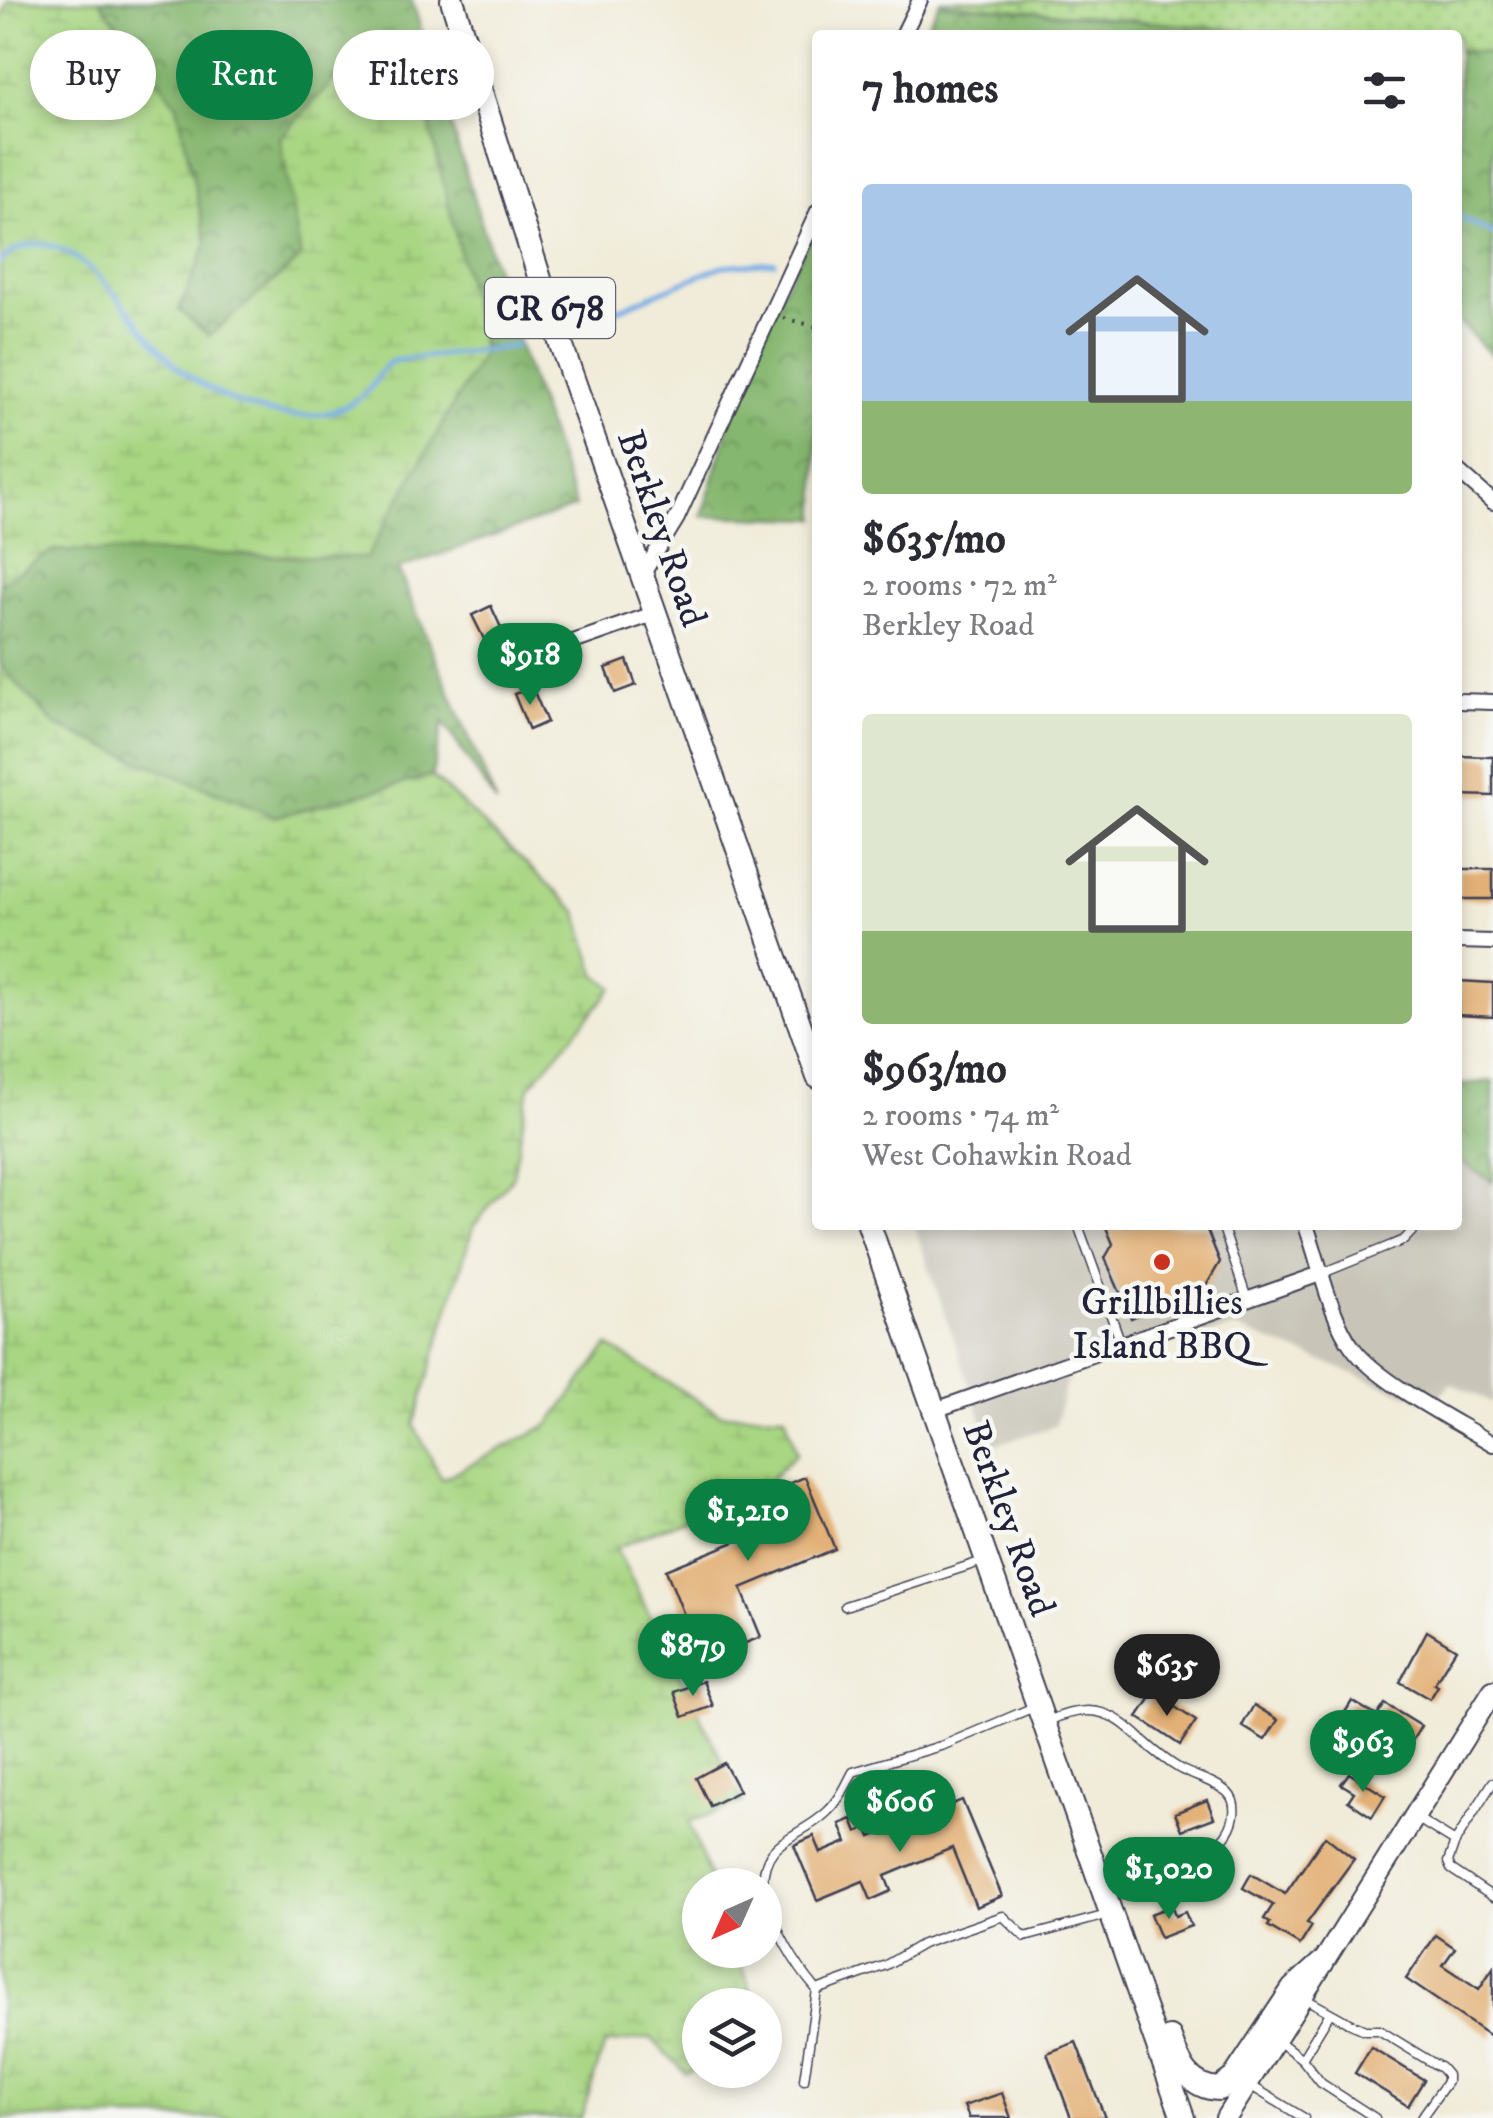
<!DOCTYPE html>
<meta charset="utf-8">
<style>
body{margin:0;font-family:"IM FELL DW Pica",serif;background:#f2f2f3;color:#2b2b33;height:100vh;display:flex;flex-direction:column;font-size:38px;white-space:nowrap}
*{box-sizing:border-box;margin:0}
p{font-size:32px;color:#7c7c81}
.icon{flex:none;width:55px;height:55px;fill:none;stroke:currentColor;stroke-width:2;stroke-linecap:round;stroke-linejoin:round}
.map{position:relative;flex:1;overflow:hidden}
.sheet{position:absolute;left:812px;top:30px;width:650px;height:1200px;display:flex;flex-direction:column;background:#fff;border-radius:10px;box-shadow:0 5px 15px #0003}
.sheet>*{flex:none}
.guide{position:absolute;left:30px;top:30px;width:632px;height:90px;display:flex;gap:20px}
.needle{width:65px;rotate:225deg}
.fabs{position:absolute;left:682px;top:1868px;display:grid;gap:20px}
.fabs a{display:grid;place-items:center;width:100px;height:100px;border-radius:50%;background:#fff;box-shadow:0 5px 15px #0003;font-size:50px}
.price{position:absolute;translate:-50% -85px;padding:0 22px;border-radius:35px;background:#0b8043;color:#fff;font-size:32px;line-height:65px;filter:drop-shadow(0 2px 5px #0008)}
.price::after{content:'';position:absolute;left:50%;top:60px;width:30px;height:22px;margin-left:-15px;background:inherit;clip-path:polygon(0 0,100% 0,50% 100%)}
.price.current{background:#222;color:#fff}
ul{padding:0;list-style:none}
li{display:grid;align-content:center;gap:20px;height:530px;padding:0 50px}
li span{display:grid;place-items:center;height:310px;border-radius:10px;color:#555}
li>.icon{margin-inline-start:auto}
span .icon{width:180px;height:180px;fill:#fffc;stroke-width:1}
li b{font-size:42px}
h2{display:flex;justify-content:space-between;align-items:center;height:120px;padding:0 50px;font-size:42px}
.chip{padding:0 35px;border-radius:45px;background:#fff;box-shadow:0 5px 15px #0003;font-size:35px;line-height:90px}
.chip.current{background:#0b8043;color:#fff}
.map>svg:first-child{display:block}
</style>
<div class="map">
<svg width="1493" height="2118" viewBox="0 0 1493 2118">
<defs>
<pattern id="grass-dots" width="8" height="8" patternUnits="userSpaceOnUse" patternTransform="scale(2.5)"><rect width="8" height="8" fill="#a8d682"/><path d="M2 2h.1M6 6h.1" fill="none" stroke="#90b771" stroke-width="1.8" stroke-linecap="round"/></pattern>
<pattern id="forest-crowns" width="20" height="18" patternUnits="userSpaceOnUse" patternTransform="scale(2.5)"><rect width="20" height="18" fill="#86b770"/><path d="M2 6a3 3 0 1 1 6 0M12 15a3 3 0 1 1 6 0" fill="none" stroke="#6d945d"/></pattern>
<pattern id="wetland-marsh" width="20" height="14" patternUnits="userSpaceOnUse" patternTransform="scale(2.5)"><rect width="20" height="14" fill="#a8d682"/><path d="M1 5h8M5 5V1M11 12h8M15 12V8" fill="none" stroke="#90b771"/></pattern>
</defs>
<rect width="100%" height="100%" fill="#f6f6f2"/>
<filter id="ink" filterUnits="userSpaceOnUse"><feTurbulence type="fractalNoise" baseFrequency=".01" numOctaves="2"/><feDisplacementMap in="SourceGraphic" scale="20" xChannelSelector="R" yChannelSelector="G"/><feConvolveMatrix kernelMatrix="1 2 1 2 8 2 1 2 1" color-interpolation-filters="sRGB"/></filter>
<filter id="wash" filterUnits="userSpaceOnUse"><feTurbulence type="fractalNoise" baseFrequency=".0048" numOctaves="4" result="noise"/><feDisplacementMap in="SourceGraphic" scale="40" xChannelSelector="R" yChannelSelector="G"/><feGaussianBlur stdDeviation="2.25" result="paint"/><feColorMatrix in="noise" values="0 0 0 0 0 0 0 0 0 0 0 0 0 0 0 0 0 1.4 0 .05"/><feComposite in="paint" operator="in"/></filter>
<g filter="url(#wash)">
<rect width="100%" height="100%" fill="#f1ecd9"/>
<path fill="#c8c4b8" d="M 1458,1160 L 1493,1182 L 1493,1403 L 1451,1383 L 1432,1404 L 1236,1328 L 1071,1363 L 1055,1426 L 991,1446 L 914,1225 L 1458,1225 Z"/>
<path fill="url(#grass-dots)" stroke="#657c5e" stroke-width="2.5" d="M 941,0 L 1493,0 L 1493,54 L 1458,50 L 1458,35 L 1290,35 L 939,3 Z"/>
<g fill="url(#forest-crowns)" stroke="#546c56" stroke-width="2.5">
<path d="M 99,0 L 412,0 L 523,357 L 576,507 L 398,569 L 497,804 L 443,722 L 432,776 L 275,817 L 56,726 L 0,665 L 0,583 L 54,550 L 366,558 L 301,258 L 209,336 L 179,310 L 207,243 L 177,105 Z"/>
<path d="M 939,3 L 1290,35 L 922,35 Z"/>
<path d="M 1458,50 L 1493,54 L 1493,356 L 1458,322 Z"/>
<path d="M 817,226 L 817,519 L 702,516 L 752,348 Z"/>
<path d="M 1493,1081 L 1493,1182 L 1458,1160 L 1458,1085 Z"/>
</g>
<g fill="url(#wetland-marsh)" stroke="#657c5e" stroke-width="2.5">
<path d="M 8,0 L 99,0 L 177,105 L 207,243 L 179,310 L 209,336 L 301,258 L 280,138 L 371,41 L 412,50 L 483,352 L 366,558 L 54,550 L 0,583 L 0,22 Z"/>
<path d="M 0,665 L 56,726 L 275,817 L 432,776 L 577,911 L 596,974 L 613,988 L 529,1087 L 513,1176 L 473,1227 L 414,1425 L 442,1479 L 550,1424 L 608,1346 L 720,1414 L 785,1415 L 797,1453 L 766,1484 L 616,1548 L 743,1802 L 689,1822 L 712,1885 L 700,1885 L 700,1950 L 736,1950 L 756,2005 L 700,2005 L 700,2067 L 686,2073 L 651,2038 L 605,2044 L 581,2118 L 0,2118 Z"/>
</g>
<g fill="none" stroke-linecap="round" stroke-linejoin="round">
<g stroke="#78ade5" stroke-width="5">
<path d="M 1458,216 L 1493,234"/>
<path d="M 0,262 C 68,196 136,333 180,369 C 218,399 272,423 322,414 C 340,411 363,399 373,384 C 380,374 382,367 392,361 L 517,346"/>
<path d="M 576,327 L 722,266 L 775,262"/>
</g>
</g>
<g id="blocks">
<g fill="#e3b177">
<path d="M 491,606 L 503,632 L 485,641 L 472,615 Z"/>
<path d="M 627,660 L 636,685 L 615,693 L 606,668 Z"/>
<path d="M 532,687 L 547,722 L 529,730 L 514,694 Z"/>
<path d="M 1458,756 L 1493,757 L 1493,796 L 1458,795 Z"/>
<rect x="1458" y="869" width="35" height="30"/>
<path d="M 1458,981 L 1493,983 L 1493,1017 L 1458,1015 Z"/>
<path d="M 1105,1225 L 1205,1225 L 1220,1262 L 1206,1286 L 1131,1318 L 1105,1258 L 1113,1244 Z"/>
<path d="M 805,1477 L 835,1549 L 741,1588 L 761,1637 L 702,1660 L 666,1570 L 735,1542 L 722,1511 Z"/>
<path d="M 1427,1631 L 1456,1649 L 1434,1684 L 1438,1686 L 1430,1699 L 1400,1682 Z"/>
<path d="M 703,1681 L 713,1706 L 683,1717 L 674,1692 Z"/>
<path d="M 1154,1693 L 1196,1721 L 1180,1745 L 1138,1717 Z"/>
<path d="M 1352,1701 L 1377,1716 L 1385,1704 L 1421,1726 L 1406,1751 L 1361,1722 L 1358,1727 L 1342,1717 Z"/>
<path d="M 1254,1705 L 1278,1720 L 1265,1740 L 1242,1726 Z"/>
<path d="M 724,1763 L 739,1791 L 710,1806 L 696,1778 Z"/>
<path d="M 1349,1773 L 1385,1796 L 1372,1817 L 1348,1801 L 1354,1792 L 1341,1784 Z"/>
<path d="M 962,1800 L 1002,1896 L 976,1907 L 952,1848 L 885,1876 L 891,1891 L 871,1900 L 863,1881 L 817,1900 L 794,1845 L 814,1836 L 821,1853 L 847,1842 L 840,1824 L 852,1819 L 857,1832 L 867,1827 L 871,1837 Z"/>
<path d="M 1207,1800 L 1214,1818 L 1182,1830 L 1175,1813 Z"/>
<path d="M 1325,1836 L 1354,1859 L 1307,1923 L 1312,1926 L 1300,1945 L 1268,1926 L 1270,1923 L 1264,1919 L 1273,1905 L 1243,1888 L 1251,1874 L 1285,1894 Z"/>
<path d="M 1163,1843 L 1171,1864 L 1138,1877 L 1130,1855 Z"/>
<path d="M 1172,1906 L 1175,1916 L 1185,1912 L 1191,1926 L 1160,1938 L 1150,1914 Z"/>
<path d="M 1436,1935 L 1455,1948 L 1443,1965 L 1479,1989 L 1493,1968 L 1493,2038 L 1406,1979 Z"/>
<path d="M 1076,2042 L 1105,2118 L 1071,2118 L 1047,2053 Z"/>
<path d="M 1371,2047 L 1424,2080 L 1408,2106 L 1355,2073 Z"/>
<path d="M 1002,2093 L 1011,2118 L 969,2118 L 964,2106 Z"/>
</g>
</g>
</g>
<g filter="url(#ink)">
<use href="#blocks" fill-opacity="0" stroke="#414053" stroke-width="2.5"/>
<g fill="none" stroke-linecap="round" stroke-linejoin="round">
<g stroke="#414053" stroke-width="11">
<g id="lane">
<path d="M 1078,1225 L 1121,1343"/>
<path d="M 1222,1225 L 1247,1299"/>
<path d="M 1323,1273 L 1404,1240 L 1418,1225"/>
<path d="M 845,1606 L 983,1561"/>
<path d="M 1048,1721 C 1118,1690 1127,1738 1180,1769 C 1195,1777 1217,1782 1228,1793 C 1234,1799 1235,1807 1234,1815 C 1228,1861 1146,1881 1110,1894"/>
<path d="M 1415,1817 L 1455,1842 L 1448,1862 L 1451,1869 L 1493,1897"/>
<path d="M 1455,1842 L 1493,1782"/>
<path d="M 763,1885 C 763,1837 799,1839 827,1812 C 839,1801 846,1786 853,1772 L 944,1745 L 1034,1707"/>
<path d="M 765,1896 C 776,1932 792,1961 817,1990"/>
<path d="M 1304,1998 L 1351,2024 L 1365,2030 L 1379,2030 L 1441,2068 L 1447,2075 L 1447,2082 L 1421,2118"/>
<path d="M 1277,2040 L 1302,2059 L 1321,2083 L 1375,2118"/>
<path d="M 1302,2059 L 1330,2013"/>
<path d="M 804,2080 L 817,1990 L 886,1965 L 922,1944 L 1003,1916 L 1025,1937 L 1107,1915"/>
<path d="M 1248,2084 L 1304,2118"/>
</g>
</g>
<g stroke="#414053" stroke-width="18">
<g id="street">
<path d="M 903,35 L 920,0"/>
<path d="M 1458,471 L 1493,502"/>
<path d="M 642,575 L 677,518 L 818,211"/>
<path d="M 502,667 L 656,613"/>
<path d="M 1458,701 L 1493,702"/>
<path d="M 1458,941 L 1493,942"/>
<path d="M 1306,1225 C 1319,1262 1330,1317 1353,1348 C 1378,1382 1455,1421 1493,1444"/>
<path d="M 935,1410 L 1323,1273"/>
</g>
</g>
<g stroke="#414053" stroke-width="24">
<path id="secondary" d="M 1226,2118 L 1493,1691"/>
</g>
<g stroke="#414053" stroke-width="26">
<g id="primary">
<path d="M 452,0 L 557,333 L 818,1077"/>
<path d="M 869,1225 L 1183,2118"/>
<path d="M 1170,2038 C 1179,2064 1189,2088 1219,2089 L 1234,2078 L 1293,1989 L 1322,1963"/>
</g>
</g>
<path stroke="#414053" stroke-width="4" stroke-dasharray="2.5 8" stroke-linecap="butt" d="M 783,318 L 818,327"/>
<use href="#lane" stroke="#fff" stroke-width="8"/>
<use href="#street" stroke="#fff" stroke-width="14"/>
<use href="#secondary" stroke="#fff" stroke-width="20"/>
<use href="#primary" stroke="#fff" stroke-width="22"/>
</g>
</g>
<circle fill="#c8321e" stroke="#f6f6f2" stroke-width="4" cx="1162" cy="1262" r="10"/>
<g text-anchor="middle" stroke-width="9" stroke-linejoin="round" paint-order="stroke">
<rect fill="#f6f6f2" stroke="#626272" stroke-width="2.5" x="485" y="278" width="130" height="60" rx="8"/>
<g font-size="35" font-weight="bold" fill="#22223b">
<text x="550" y="320">CR 678</text>
</g>
<g font-size="38" fill="#22223b" stroke="#f6f6f2">
<text transform="translate(663 528) rotate(71)" y="13">Berkley Road</text>
<text transform="translate(1010 1518) rotate(70)" y="13">Berkley Road</text>
</g>
<g font-size="38" fill="#22223b" stroke="#f6f6f2">
<text x="1162" y="1314">Grillbillies<tspan x="1162" dy="44">Island BBQ</tspan></text>
</g>
</g>
</svg>
<div class="fabs">
<a><svg class="needle" viewBox="-14 -14 28 28"><path d="M0-13l5 13h-10z" fill="#e53935"/><path d="M0 13l5-13h-10z" fill="#7c7c81"/></svg></a>
<a><svg class="icon" aria-label="layers" viewBox="0 0 24 24"><path d="M12 4l9 5-9 5-9-5zM3 14l9 5 9-5"/></svg></a>
</div>
<b class="price" style="left:530px;top:708px">$918</b>
<b class="price" style="left:748px;top:1564px">$1,210</b>
<b class="price" style="left:693px;top:1699px">$879</b>
<b class="price current" style="left:1167px;top:1719px">$635</b>
<b class="price" style="left:1363px;top:1795px">$963</b>
<b class="price" style="left:900px;top:1855px">$606</b>
<b class="price" style="left:1169px;top:1922px">$1,020</b>
<div class="guide">
<a class="chip">Buy</a>
<a class="chip current">Rent</a>
<a class="chip">Filters</a>
</div>
<section class="sheet">
<h2>7 homes<svg class="icon" aria-label="filters" viewBox="0 0 24 24"><path d="M4 7h16M4 17h16"/><circle cx="9" cy="7" r="2"/><circle cx="15" cy="17" r="2"/></svg></h2>
<ul>
<li><span style="background:linear-gradient(#a9c7e8 70%,#8fb573 0)"><svg class="icon" aria-label="home" viewBox="0 0 24 24"><path d="M3 11l9-7 9 7M6 9v11h12V9"/></svg></span><div><b>$635/mo</b><p>2 rooms · 72 m²</p><p>Berkley Road</p></div></li>
<li><span style="background:linear-gradient(#dfe7d0 70%,#8fb573 0)"><svg class="icon" aria-label="home" viewBox="0 0 24 24"><path d="M3 11l9-7 9 7M6 9v11h12V9"/></svg></span><div><b>$963/mo</b><p>2 rooms · 74 m²</p><p>West Cohawkin Road</p></div></li>
</ul>
</section>
</div>
